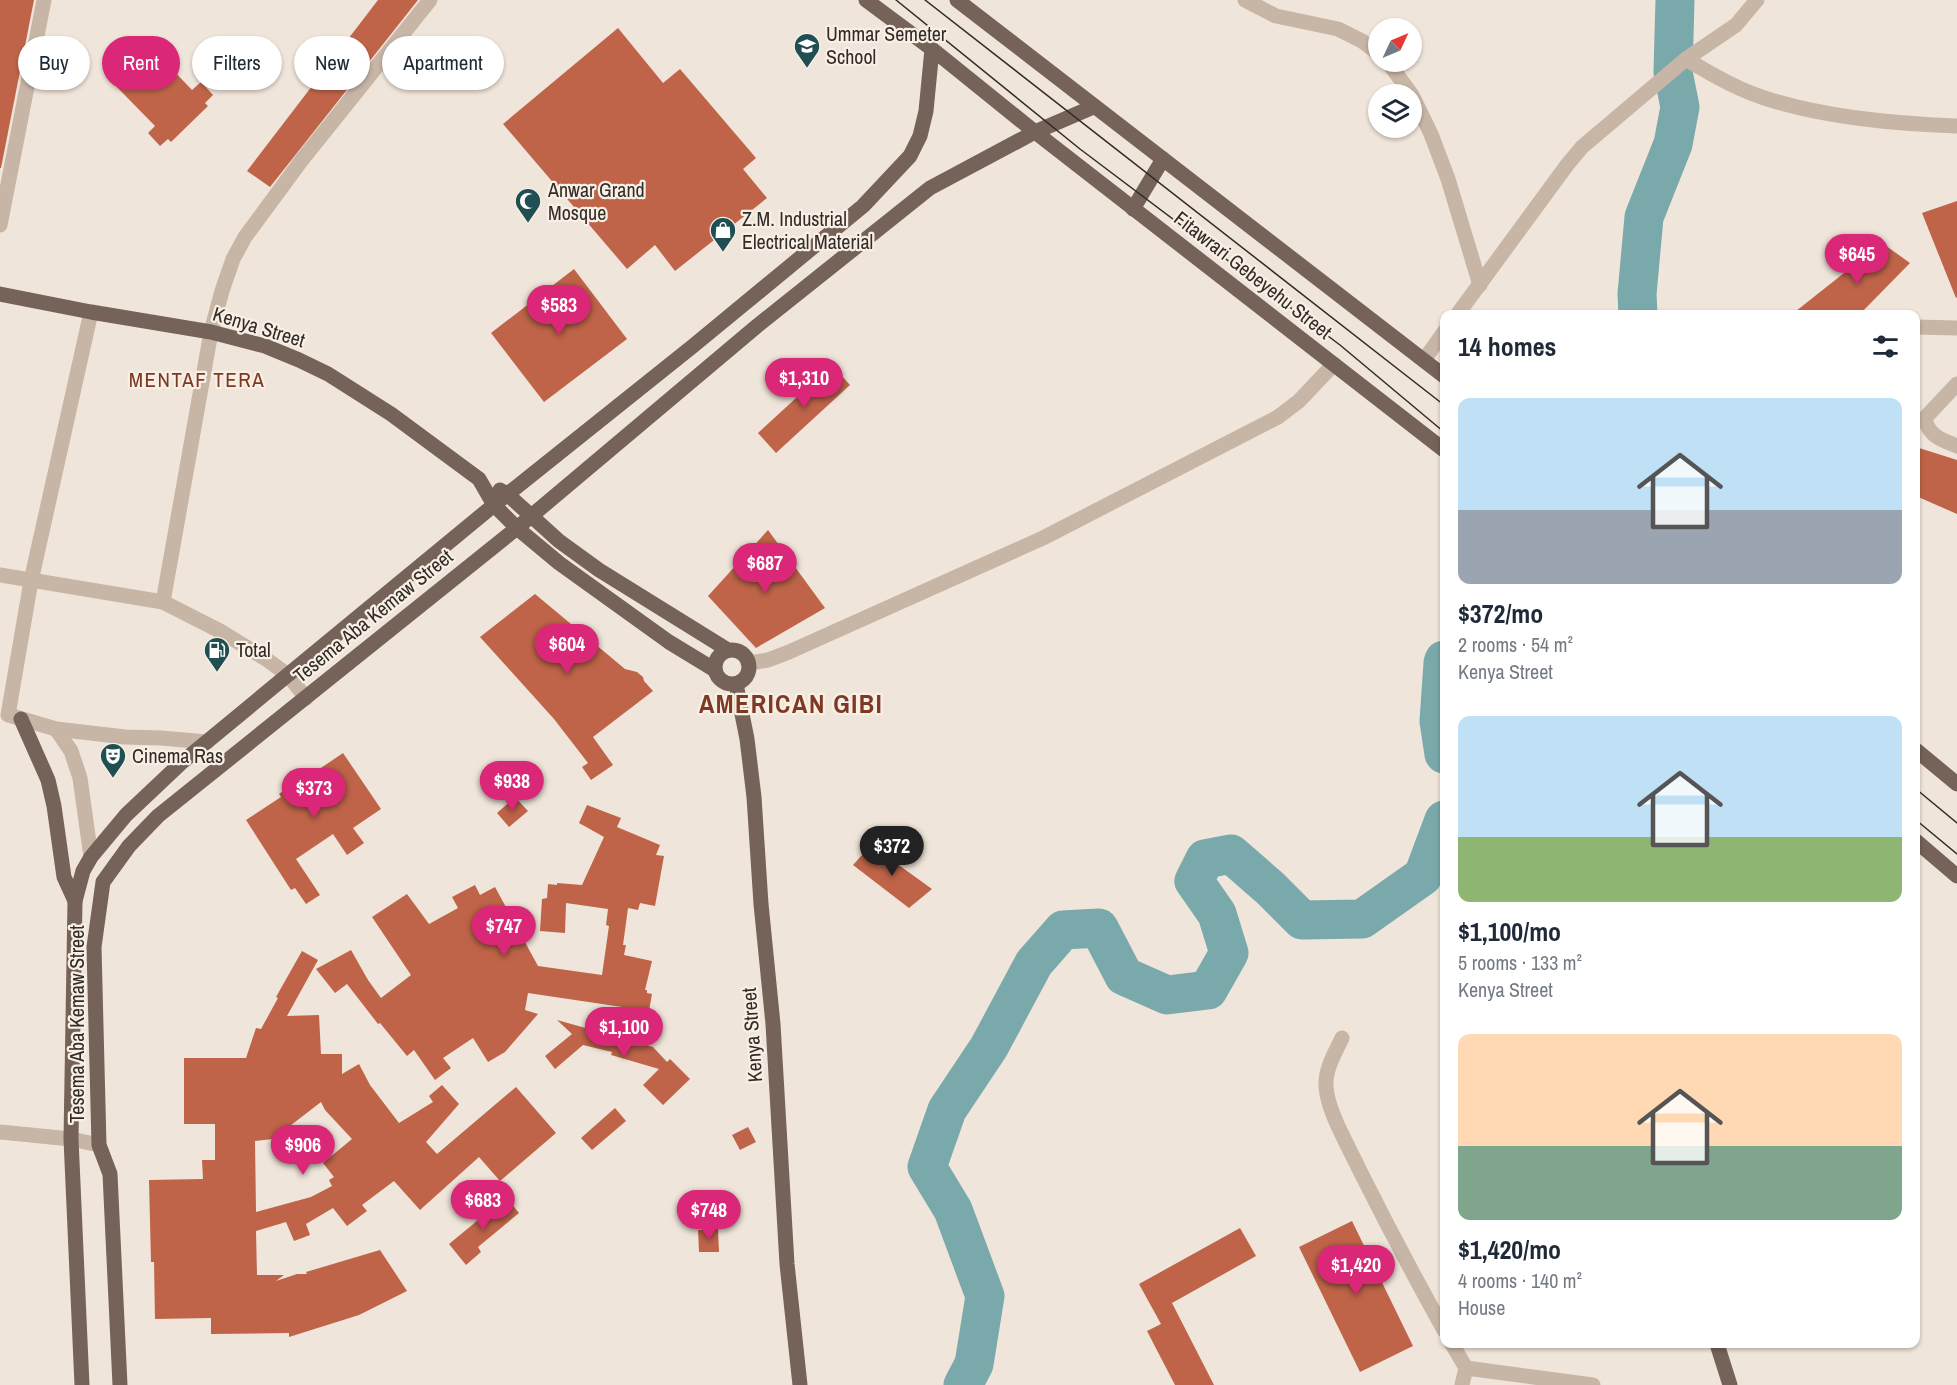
<!DOCTYPE html>
<meta charset="utf-8">
<style>
body{margin:0;font-family:"Archivo Narrow",sans-serif;background:#f6f6f7;color:#1f2937;height:100vh;display:flex;flex-direction:column;font-size:22px;white-space:nowrap}
*{box-sizing:border-box;margin:0}
p{font-size:20px;color:#747a83}
.icon{flex:none;width:33px;height:33px;fill:none;stroke:currentColor;stroke-width:2;stroke-linecap:round;stroke-linejoin:round}
.map{position:relative;flex:1;overflow:hidden}
.details{position:absolute;left:1440px;top:310px;width:480px;height:1038px;display:flex;flex-direction:column;background:#fff;border-radius:12px;box-shadow:0 2px 4px #0004}
.details>*{flex:none}
.hud{position:absolute;left:18px;top:36px;width:570px;height:54px;display:flex;gap:12px}
.needle{width:39px;rotate:46deg}
.buttons{position:absolute;left:1368px;top:18px;display:grid;gap:12px}
.buttons a{display:grid;place-items:center;width:54px;height:54px;border-radius:50%;background:#fff;box-shadow:0 2px 4px #0004;font-size:30px}
.price{position:absolute;translate:-50% -51px;padding:0 14px;border-radius:21px;background:#db2777;color:#fff;font-size:20px;line-height:39px;filter:drop-shadow(0 2px 3px #0008)}
.price::after{content:'';position:absolute;left:50%;top:36px;width:18px;height:14px;margin-left:-9px;background:inherit;clip-path:polygon(0 0,100% 0,50% 100%)}
.price.selected{background:#222;color:#fff}
ul{padding:0;list-style:none}
li{display:grid;align-content:center;gap:12px;height:318px;padding:0 18px}
li span{display:grid;place-items:center;height:186px;border-radius:12px;color:#555}
li>.icon{margin-inline-start:auto}
span .icon{width:108px;height:108px;fill:#fffc;stroke-width:1}
li b{font-size:26px}
h2{display:flex;justify-content:space-between;align-items:center;height:72px;padding:0 18px;font-size:26px}
.chip{padding:0 21px;border-radius:27px;background:#fff;box-shadow:0 2px 4px #0004;font-size:21px;line-height:54px}
.chip.selected{background:#db2777;color:#fff}
.map>svg:first-child{display:block}
</style>
<div class="map">
<svg width="1957" height="1385" viewBox="0 0 1957 1385">
<rect width="100%" height="100%" fill="#f0e5da"/>
<g fill="none" stroke-linecap="round" stroke-linejoin="round">
<g stroke="#7aa9ab" stroke-width="39">
<path d="M 1638,315 L 1637,294 L 1644,217 L 1673,144 L 1680,107 L 1673,72 L 1675,0"/>
<path d="M 1444,660 L 1443,663 L 1439,721 L 1444,754"/>
<path d="M 963,1385 L 974,1364 L 985,1296 L 953,1210 L 927,1167 L 947,1110 L 989,1047 L 1034,963 L 1063,930 L 1099,928 L 1124,976 L 1167,995 L 1208,990 L 1229,953 L 1217,914 L 1194,881 L 1205,859 L 1231,854 L 1270,888 L 1302,920 L 1362,919 L 1423,876 L 1444,820"/>
</g>
</g>
<g fill="#bf6449" fill-rule="evenodd">
<path d="M 0,0 L 34,0 L 1,168 L 0,168 Z"/>
<path d="M 378,0 L 418,0 L 270,187 L 247,171 Z"/>
<path d="M 618,28 L 663,83 L 680,69 L 756,158 L 743,169 L 767,198 L 675,271 L 655,245 L 627,269 L 503,124 Z"/>
<path d="M 148,44 L 192,90 L 201,82 L 213,95 L 205,103 L 208,106 L 171,142 L 168,139 L 160,146 L 148,133 L 155,126 L 111,81 Z"/>
<path d="M 1957,201 L 1957,297 L 1956,298 L 1922,213 Z"/>
<path d="M 1882,243 L 1910,263 L 1859,315 L 1791,315 Z"/>
<path d="M 574,269 L 627,339 L 544,402 L 491,333 Z"/>
<path d="M 832,365 L 850,385 L 776,453 L 758,433 Z"/>
<path d="M 1916,447 L 1957,460 L 1957,514 L 1916,496 Z"/>
<path d="M 768,530 L 825,608 L 756,648 L 708,596 Z"/>
<path d="M 535,594 L 625,669 L 637,672 L 643,677 L 644,681 L 653,691 L 593,737 L 613,765 L 591,780 L 582,767 L 588,763 L 554,719 L 480,637 Z"/>
<path d="M 343,753 L 381,809 L 353,828 L 364,843 L 347,855 L 333,834 L 296,859 L 320,895 L 306,904 L 295,888 L 291,890 L 246,820 L 281,797 L 279,794 L 313,769 L 315,772 Z"/>
<path d="M 515,797 L 528,811 L 509,827 L 497,813 Z"/>
<path d="M 587,805 L 621,818 L 617,827 L 660,845 L 656,855 L 664,856 L 655,906 L 640,903 L 638,910 L 628,908 L 623,945 L 626,945 L 624,955 L 652,961 L 645,990 L 647,990 L 647,993 L 652,994 L 649,1011 L 528,993 L 525,1010 L 538,1014 L 505,1052 L 488,1062 L 473,1038 L 443,1058 L 451,1068 L 435,1080 L 414,1050 L 407,1056 L 380,1023 L 378,1024 L 347,984 L 335,993 L 316,969 L 351,950 L 368,980 L 381,998 L 411,975 L 372,917 L 407,894 L 429,924 L 458,908 L 452,897 L 475,885 L 480,895 L 495,887 L 538,966 L 602,975 L 609,926 L 606,925 L 608,909 L 566,903 L 565,933 L 540,931 L 542,899 L 547,898 L 548,884 L 557,885 L 557,883 L 582,885 L 604,837 L 579,823 Z"/>
<path d="M 871,845 L 932,889 L 909,908 L 853,865 Z"/>
<path d="M 302,951 L 318,960 L 287,1016 L 319,1015 L 321,1054 L 342,1054 L 342,1074 L 359,1064 L 370,1085 L 399,1123 L 433,1102 L 429,1096 L 442,1085 L 459,1104 L 426,1142 L 437,1154 L 516,1087 L 556,1133 L 500,1181 L 479,1157 L 420,1210 L 394,1181 L 362,1205 L 367,1211 L 347,1226 L 333,1208 L 306,1224 L 310,1235 L 294,1241 L 286,1222 L 256,1231 L 257,1275 L 284,1275 L 276,1281 L 297,1274 L 307,1274 L 306,1272 L 380,1250 L 407,1291 L 359,1315 L 289,1337 L 289,1333 L 211,1334 L 211,1318 L 155,1319 L 154,1262 L 151,1262 L 149,1180 L 203,1179 L 202,1160 L 215,1160 L 215,1124 L 184,1124 L 184,1058 L 246,1058 L 256,1028 L 261,1029 L 278,998 L 276,997 ZM 321,1102 L 325,1110 L 352,1139 L 323,1163 L 334,1177 L 329,1180 L 332,1186 L 311,1197 L 256,1212 L 255,1141 L 273,1139 Z"/>
<path d="M 557,1020 L 653,1047 L 667,1062 L 670,1059 L 690,1079 L 663,1105 L 643,1085 L 659,1069 L 611,1055 L 612,1052 L 583,1045 L 555,1069 L 545,1056 L 572,1034 Z"/>
<path d="M 615,1108 L 626,1121 L 592,1150 L 581,1138 Z"/>
<path d="M 748,1127 L 756,1142 L 740,1150 L 732,1135 Z"/>
<path d="M 506,1197 L 519,1213 L 478,1247 L 481,1252 L 466,1265 L 449,1244 Z"/>
<path d="M 1352,1221 L 1413,1346 L 1360,1372 L 1299,1247 Z"/>
<path d="M 1240,1228 L 1256,1256 L 1172,1303 L 1214,1385 L 1175,1385 L 1147,1331 L 1161,1324 L 1139,1284 Z"/>
<path d="M 718,1229 L 719,1252 L 699,1252 L 698,1230 Z"/>
</g>
<g fill="none" stroke-linecap="round" stroke-linejoin="round">
<g stroke="#c7b5a6" stroke-width="15">
<path d="M 1245,0 L 1276,16 L 1338,29 L 1362,41 L 1378,53"/>
<path d="M 1686,59 C 1714,76 1742,92 1774,101 C 1831,118 1898,124 1957,126"/>
<path d="M 1388,62 L 1411,94"/>
<path d="M 1412,95 L 1431,134 L 1448,179 L 1480,285"/>
<path d="M 0,225 L 44,0"/>
<path d="M 1457,315 L 1567,165 L 1582,147 L 1686,59 L 1736,25 L 1757,0"/>
<path d="M 1916,327 L 1957,328"/>
<path d="M 1424,360 L 1444,332"/>
<path d="M 1957,384 L 1925,418 C 1928,436 1942,440 1957,446"/>
<path d="M 0,575 L 163,602 L 220,631 L 266,659 L 288,675 L 306,698"/>
<path d="M 163,602 L 211,332 L 222,291 L 233,259 L 245,237 L 301,161 L 430,0"/>
<path d="M 750,663 L 768,660 L 789,652 L 1043,538 L 1278,417 L 1299,401 L 1334,364"/>
<path d="M 8,715 L 31,581 L 91,312"/>
<path d="M 12,716 L 56,729 L 125,737 L 161,738 L 207,742"/>
<path d="M 56,729 L 71,751 L 80,778 L 91,857"/>
<path d="M 1342,1038 C 1335,1053 1325,1069 1326,1086 C 1327,1111 1349,1147 1360,1171 C 1387,1225 1415,1278 1444,1330"/>
<path d="M 0,1132 L 71,1139 L 99,1145"/>
<path d="M 1452,1344 L 1466,1368 L 1462,1385"/>
<path d="M 1466,1368 L 1593,1385"/>
</g>
<g stroke="#756259" stroke-width="15">
<path d="M 866,0 L 932,49 L 1035,132 L 1444,450"/>
<path d="M 957,0 L 1444,376"/>
<path d="M 1133,209 L 1163,159"/>
<path d="M 0,294 L 91,312 L 211,332 L 265,346 L 299,360 L 328,374 L 391,414 L 479,479 L 494,505 L 517,528 L 559,563 L 669,642 L 715,670"/>
<path d="M 500,490 L 507,494 L 559,541 L 599,570 L 728,650"/>
<circle cx="732" cy="667" r="17"/>
<path d="M 736,684 L 747,739 L 754,797 L 761,904 L 773,1024 L 787,1264 L 800,1385"/>
<path d="M 21,719 L 48,780 L 54,806 L 64,877 L 75,901"/>
<path d="M 1916,750 L 1957,784"/>
<path d="M 1916,841 L 1957,876"/>
<path d="M 1717,1344 L 1730,1385"/>
<path d="M 82,1385 L 71,1139 L 75,901 L 83,871 L 91,857 L 126,815 L 181,763 L 494,505 L 693,346 L 863,206 L 910,156 L 920,136 L 926,111 L 932,49"/>
<path d="M 120,1385 L 110,1174 L 99,1145 L 94,947 L 103,882 L 129,846 L 158,816 L 517,528 L 757,326 L 930,188 L 1035,132 L 1093,107"/>
</g>
<g stroke="#332b27" stroke-width="1.5">
<path d="M 896,0 L 1080,149 L 1340,345 L 1444,432"/>
<path d="M 925,0 L 1444,405"/>
<path d="M 1916,789 L 1957,823"/>
<path d="M 1916,820 L 1957,854"/>
</g>
</g>
<defs>
<g id="school-pin" transform="scale(1.35)"><path d="M0 17L-7.5 6A9.5 9.5 0 1 1 7.5 6Z" fill="#1f4f52" stroke="#f8efe5"/><path d="M0-5L7-2L0 1L-7-2ZM-4 1L0 2.5L4 1V4Q0 6-4 4Z" fill="#fff"/></g>
<g id="mosque-pin" transform="scale(1.35)"><path d="M0 17L-7.5 6A9.5 9.5 0 1 1 7.5 6Z" fill="#1f4f52" stroke="#f8efe5"/><path d="M3.5-4.9A6 6 0 1 0 3.5 4.9A5 5 0 1 1 3.5-4.9Z" fill="#fff"/></g>
<g id="shop-pin" transform="scale(1.35)"><path d="M0 17L-7.5 6A9.5 9.5 0 1 1 7.5 6Z" fill="#1f4f52" stroke="#f8efe5"/><path d="M-5-2.5h2.3a2.7 3.5 0 0 1 5.4 0H5L5.5 6h-11ZM-1.5-2.5h3a1.5 2.3 0 0 0-3 0Z" fill="#fff"/></g>
<g id="fuel-pin" transform="scale(1.35)"><path d="M0 17L-7.5 6A9.5 9.5 0 1 1 7.5 6Z" fill="#1f4f52" stroke="#f8efe5"/><path d="M-5.5-6h7V0h2V4h1.3V-2.5L3-4.5l.8-.8L6-3V5H2.5V1h-1V6h-7ZM-4.2-4.7v3.2H.2V-4.7Z" fill="#fff"/></g>
<g id="theatre-pin" transform="scale(1.35)"><path d="M0 17L-7.5 6A9.5 9.5 0 1 1 7.5 6Z" fill="#1f4f52" stroke="#f8efe5"/><path d="M-5-5.5Q0-4 5-5.5V0Q5 5 0 6Q-5 5-5 0ZM-3.3-2.5H-1v1.5H-3.3ZM1-2.5H3.3v1.5H1ZM-2.8 1Q0 5.5 2.8 1Z" fill="#fff"/></g>
</defs>
<g fill-rule="evenodd">
<use href="#school-pin" x="807" y="46"/>
<use href="#mosque-pin" x="528" y="201"/>
<use href="#shop-pin" x="723" y="230"/>
<use href="#fuel-pin" x="217" y="650"/>
<use href="#theatre-pin" x="113" y="756"/>
</g>
<g text-anchor="middle" stroke-width="4.5" stroke-linejoin="round" paint-order="stroke">
<g font-size="20" fill="#332b27" stroke="#f8efe5" text-anchor="start">
<text x="826" y="41">Ummar Semeter<tspan x="826" dy="23">School</tspan></text>
<text x="548" y="197">Anwar Grand<tspan x="548" dy="23">Mosque</tspan></text>
<text x="742" y="226">Z.M. Industrial<tspan x="742" dy="23">Electrical Material</tspan></text>
<text x="236" y="657">Total</text>
<text x="132" y="763">Cinema Ras</text>
</g>
<g font-size="20" fill="#332b27" stroke="#f8efe5">
<text transform="translate(1253 275) rotate(38)" y="7">Fitawrari Gebeyehu Street</text>
<text transform="translate(259 327) rotate(17)" y="7">Kenya Street</text>
<text transform="translate(373 616) rotate(-39)" y="7">Tesema Aba Kemaw Street</text>
<text transform="translate(77 1024) rotate(-90)" y="7">Tesema Aba Kemaw Street</text>
<text transform="translate(752 1035) rotate(-94)" y="7">Kenya Street</text>
</g>
<g font-size="21" letter-spacing="1.5" fill="#7e3925" stroke="#f8efe5">
<text x="197" y="387">MENTAF TERA</text>
</g>
<g font-size="26" font-weight="bold" letter-spacing="1.5" fill="#7e3925" stroke="#f8efe5">
<text x="791" y="713">AMERICAN GIBI</text>
</g>
</g>
</svg>
<div class="buttons">
<a><svg class="needle" viewBox="-14 -14 28 28"><path d="M0-13l5 13h-10z" fill="#e53935"/><path d="M0 13l5-13h-10z" fill="#747a83"/></svg></a>
<a><svg class="icon" aria-label="layers" viewBox="0 0 24 24"><path d="M12 4l9 5-9 5-9-5zM3 14l9 5 9-5"/></svg></a>
</div>
<b class="price" style="left:1857px;top:285px">$645</b>
<b class="price" style="left:559px;top:336px">$583</b>
<b class="price" style="left:804px;top:409px">$1,310</b>
<b class="price" style="left:765px;top:594px">$687</b>
<b class="price" style="left:567px;top:675px">$604</b>
<b class="price" style="left:512px;top:812px">$938</b>
<b class="price" style="left:314px;top:819px">$373</b>
<b class="price selected" style="left:892px;top:877px">$372</b>
<b class="price" style="left:504px;top:957px">$747</b>
<b class="price" style="left:624px;top:1058px">$1,100</b>
<b class="price" style="left:303px;top:1176px">$906</b>
<b class="price" style="left:483px;top:1231px">$683</b>
<b class="price" style="left:709px;top:1241px">$748</b>
<b class="price" style="left:1356px;top:1296px">$1,420</b>
<div class="hud">
<a class="chip">Buy</a>
<a class="chip selected">Rent</a>
<a class="chip">Filters</a>
<a class="chip">New</a>
<a class="chip">Apartment</a>
</div>
<section class="details">
<h2>14 homes<svg class="icon" aria-label="filters" viewBox="0 0 24 24"><path d="M4 7h16M4 17h16"/><circle cx="9" cy="7" r="2"/><circle cx="15" cy="17" r="2"/></svg></h2>
<ul>
<li><span style="background:linear-gradient(#bfe0f5 60%,#9aa5b1 0)"><svg class="icon" aria-label="home" viewBox="0 0 24 24"><path d="M3 11l9-7 9 7M6 9v11h12V9"/></svg></span><div><b>$372/mo</b><p>2 rooms · 54 m²</p><p>Kenya Street</p></div></li>
<li><span style="background:linear-gradient(#bfe0f5 65%,#8fb573 0)"><svg class="icon" aria-label="home" viewBox="0 0 24 24"><path d="M3 11l9-7 9 7M6 9v11h12V9"/></svg></span><div><b>$1,100/mo</b><p>5 rooms · 133 m²</p><p>Kenya Street</p></div></li>
<li><span style="background:linear-gradient(#ffd9b3 60%,#7fa58c 0)"><svg class="icon" aria-label="home" viewBox="0 0 24 24"><path d="M3 11l9-7 9 7M6 9v11h12V9"/></svg></span><div><b>$1,420/mo</b><p>4 rooms · 140 m²</p><p>House</p></div></li>
</ul>
</section>
</div>
